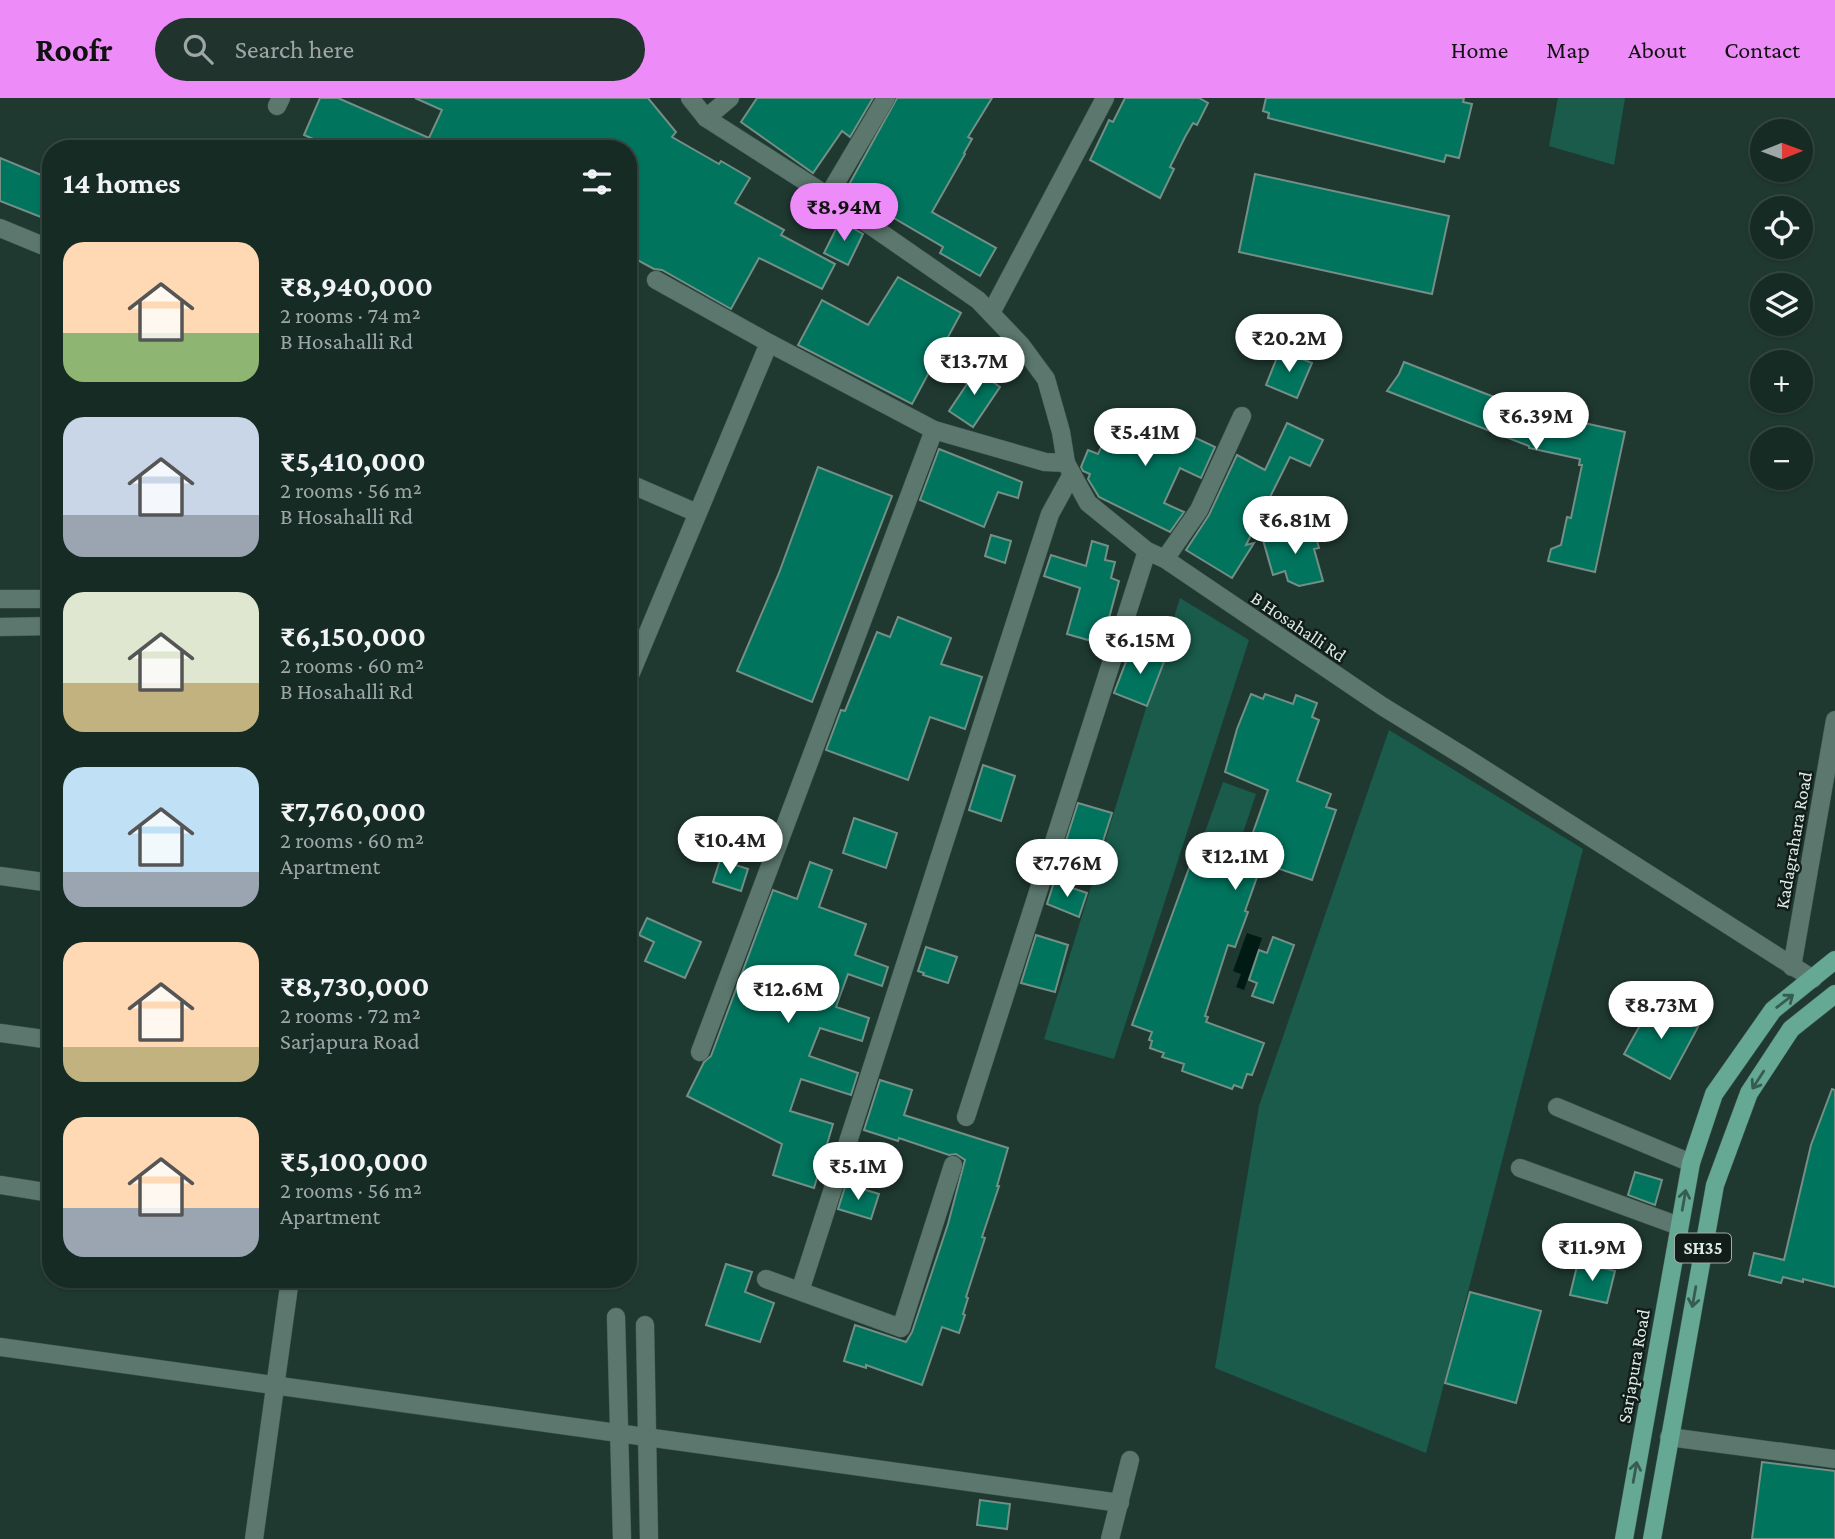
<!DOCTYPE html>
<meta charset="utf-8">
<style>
body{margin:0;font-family:"Crimson Pro",serif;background:#20332d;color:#f1f3f6;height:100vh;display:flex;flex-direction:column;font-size:26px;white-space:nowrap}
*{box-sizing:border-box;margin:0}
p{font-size:23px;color:#9ea7a7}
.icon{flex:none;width:38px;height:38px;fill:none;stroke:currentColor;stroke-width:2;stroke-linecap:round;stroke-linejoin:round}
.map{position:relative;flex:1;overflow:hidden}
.drawer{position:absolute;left:42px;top:42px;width:595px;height:1148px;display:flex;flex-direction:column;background:#172b25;border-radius:28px;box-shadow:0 2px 5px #0004,0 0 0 2px #364742}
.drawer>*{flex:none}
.needle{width:46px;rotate:89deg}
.controls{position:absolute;left:1750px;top:21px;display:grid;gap:14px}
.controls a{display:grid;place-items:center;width:63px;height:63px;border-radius:50%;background:#172b25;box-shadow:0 2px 5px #0004,0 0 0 2px #364742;font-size:35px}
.price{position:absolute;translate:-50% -60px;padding:0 16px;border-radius:24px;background:#fff;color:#222;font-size:23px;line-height:46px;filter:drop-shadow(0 2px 4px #0008)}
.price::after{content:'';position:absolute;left:50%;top:42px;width:21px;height:16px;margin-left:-10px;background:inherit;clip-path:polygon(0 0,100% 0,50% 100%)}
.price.current{background:#ed8cf9;color:#111}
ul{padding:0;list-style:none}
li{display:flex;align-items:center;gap:21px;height:175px;padding:0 21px}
li span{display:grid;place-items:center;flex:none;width:196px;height:140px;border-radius:21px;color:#555}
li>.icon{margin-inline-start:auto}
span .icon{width:84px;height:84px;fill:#fffc;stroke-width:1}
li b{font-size:30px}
h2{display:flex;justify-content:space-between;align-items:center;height:84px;padding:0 21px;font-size:30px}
header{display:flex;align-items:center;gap:42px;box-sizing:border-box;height:98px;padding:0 35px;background:#ed8cf9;color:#111}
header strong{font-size:33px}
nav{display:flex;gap:38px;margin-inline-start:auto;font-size:24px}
.search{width:490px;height:63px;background:#20332d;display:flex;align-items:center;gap:18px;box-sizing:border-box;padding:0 24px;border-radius:38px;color:#9ea7a7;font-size:26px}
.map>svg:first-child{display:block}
</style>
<header>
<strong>Roofr</strong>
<div class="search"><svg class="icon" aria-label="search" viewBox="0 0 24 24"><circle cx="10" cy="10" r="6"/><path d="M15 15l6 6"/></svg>Search here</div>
<nav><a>Home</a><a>Map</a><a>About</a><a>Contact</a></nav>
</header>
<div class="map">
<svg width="1835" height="1441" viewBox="0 0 1835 1441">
<rect width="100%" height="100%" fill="#1f3931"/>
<g fill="#1a5b4b">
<path d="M 1558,0 L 1625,0 L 1614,67 L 1549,48 Z"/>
<path d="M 1180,500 L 1249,542 L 1114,961 L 1044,941 Z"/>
<path d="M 1389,632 L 1583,751 L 1426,1355 L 1215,1270 L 1259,1008 Z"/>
<path d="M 1223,684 L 1256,696 L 1239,747 L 1205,734 Z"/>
</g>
<path fill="#001b14" d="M 1247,835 L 1262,840 L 1244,892 L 1236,889 L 1241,876 L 1233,873 Z"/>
<g fill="#01745e" stroke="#738f86" stroke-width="2">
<path d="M 320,0 L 338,0 L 429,40 L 442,12 L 415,0 L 648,0 L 676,34 L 672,39 L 719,66 L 721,63 L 750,80 L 735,105 L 784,132 L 781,137 L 835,166 L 822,191 L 759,160 L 731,211 L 662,172 L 654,171 L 628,157 L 628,51 L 336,51 L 304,37 Z"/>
<path d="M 757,0 L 873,0 L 850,39 L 842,33 L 813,75 L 741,24 Z"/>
<path d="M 897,0 L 992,0 L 968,39 L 972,41 L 964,55 L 965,56 L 932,114 L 996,150 L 980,178 L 940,155 L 943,149 L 846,92 Z"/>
<path d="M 1125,0 L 1199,0 L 1208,5 L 1197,27 L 1193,25 L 1185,39 L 1170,69 L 1174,71 L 1160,100 L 1090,62 L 1109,22 L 1113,24 Z"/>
<path d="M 1266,0 L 1464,0 L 1463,4 L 1472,6 L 1459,60 L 1446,57 L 1444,64 L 1268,20 L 1269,15 L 1263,13 Z"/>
<path d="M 0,60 L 51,81 L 51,123 L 0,103 Z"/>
<path d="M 1255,76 L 1449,118 L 1432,196 L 1239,154 Z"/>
<path d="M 840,123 L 863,136 L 848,167 L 824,155 Z"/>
<path d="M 898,179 L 961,215 L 912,306 L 798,247 L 822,202 L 868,227 Z"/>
<path d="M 1280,252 L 1312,265 L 1297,300 L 1266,287 Z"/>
<path d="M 1404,264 L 1530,313 L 1625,334 L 1595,474 L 1548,463 L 1551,451 L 1561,447 L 1567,419 L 1571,420 L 1582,367 L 1579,367 L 1580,361 L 1529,350 L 1529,348 L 1387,293 L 1399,276 Z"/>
<path d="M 972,269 L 1000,289 L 973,329 L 949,313 L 967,286 L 962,283 Z"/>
<path d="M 1118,314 L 1158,333 L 1162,324 L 1215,349 L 1201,380 L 1180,370 L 1164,405 L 1184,414 L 1170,434 L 1099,399 L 1088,381 L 1090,376 L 1083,373 L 1081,369 L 1088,352 L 1098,356 Z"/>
<path d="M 1287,325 L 1323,342 L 1310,368 L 1290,359 L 1246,447 L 1254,445 L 1232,480 L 1186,452 L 1209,417 L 1237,357 L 1265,372 Z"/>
<path d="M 939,351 L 1022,384 L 1018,400 L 998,394 L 984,429 L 920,402 Z"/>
<path d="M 818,369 L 892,398 L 812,604 L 737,573 L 779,475 Z"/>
<path d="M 1313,428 L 1319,450 L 1314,451 L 1323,483 L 1299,488 L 1288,483 L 1285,473 L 1273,477 L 1263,442 Z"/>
<path d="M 991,437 L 1011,443 L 1005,465 L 985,458 Z"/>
<path d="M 1092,443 L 1108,448 L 1105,462 L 1115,464 L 1111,480 L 1119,483 L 1102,546 L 1067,536 L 1080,490 L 1044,478 L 1051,457 L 1086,468 Z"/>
<path d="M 898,519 L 951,540 L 941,566 L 982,579 L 965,631 L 930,619 L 908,682 L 826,652 L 841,612 L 845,613 L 877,534 L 890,539 Z"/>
<path d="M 1132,548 L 1165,561 L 1147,608 L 1114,595 Z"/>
<path d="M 1251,596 L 1263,601 L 1265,596 L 1293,606 L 1296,597 L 1317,605 L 1312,619 L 1319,622 L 1297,683 L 1331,696 L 1326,709 L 1336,712 L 1312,782 L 1262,765 L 1245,813 L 1248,814 L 1235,849 L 1228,847 L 1205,918 L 1208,919 L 1206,924 L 1264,945 L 1252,977 L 1247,976 L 1242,990 L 1234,987 L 1232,991 L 1182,973 L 1184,966 L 1162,959 L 1164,955 L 1150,950 L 1152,943 L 1149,942 L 1152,934 L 1132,927 L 1200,740 L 1245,757 L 1268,692 L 1225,674 L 1237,631 Z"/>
<path d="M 983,667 L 1015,678 L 1001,723 L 969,712 Z"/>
<path d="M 1078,705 L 1112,715 L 1096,765 L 1062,755 Z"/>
<path d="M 854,720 L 897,735 L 886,770 L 843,755 Z"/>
<path d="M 720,762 L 748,771 L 741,793 L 713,784 Z"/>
<path d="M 810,764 L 832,772 L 819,809 L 866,826 L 855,857 L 888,869 L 882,888 L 848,876 L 836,909 L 869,920 L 862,943 L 820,930 L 809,958 L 858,975 L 851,997 L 801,981 L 790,1013 L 833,1026 L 814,1090 L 773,1077 L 782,1046 L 687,998 L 704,964 L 711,958 L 773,792 L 797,801 Z"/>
<path d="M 1054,784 L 1087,795 L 1079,819 L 1047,806 Z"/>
<path d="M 647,820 L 701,844 L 685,880 L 645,863 L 654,844 L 639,837 Z"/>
<path d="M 1036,837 L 1068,847 L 1055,894 L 1021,885 Z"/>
<path d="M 1273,839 L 1294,847 L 1273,905 L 1252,898 L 1257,885 L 1249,882 L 1259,852 L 1267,855 Z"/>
<path d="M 926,849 L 957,859 L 948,885 L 923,877 L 924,875 L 918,873 Z"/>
<path d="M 1653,904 L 1698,929 L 1670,981 L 1624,956 Z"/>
<path d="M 880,982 L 912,992 L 904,1017 L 1008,1050 L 997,1088 L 999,1088 L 982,1139 L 985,1140 L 966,1199 L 968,1200 L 963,1216 L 965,1217 L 959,1235 L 942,1229 L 922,1287 L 866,1267 L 866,1270 L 844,1263 L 855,1227 L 906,1244 L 912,1234 L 948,1126 L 965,1062 L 956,1056 L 949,1057 L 899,1040 L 898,1043 L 864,1032 Z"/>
<path d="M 1832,991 L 1835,992 L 1835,1189 L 1803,1181 L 1803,1184 L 1783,1179 L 1781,1185 L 1749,1177 L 1754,1155 L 1784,1162 L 1811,1047 Z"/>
<path d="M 1635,1074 L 1662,1082 L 1655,1107 L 1628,1097 Z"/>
<path d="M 846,1086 L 879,1096 L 871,1121 L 838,1111 Z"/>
<path d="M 1578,1164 L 1615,1173 L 1607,1205 L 1570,1197 Z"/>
<path d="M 726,1166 L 752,1174 L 745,1194 L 774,1205 L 760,1244 L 706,1227 Z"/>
<path d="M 1470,1194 L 1541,1213 L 1516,1305 L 1445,1285 Z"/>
<path d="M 1762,1364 L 1835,1373 L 1835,1441 L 1752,1441 Z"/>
<path d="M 980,1402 L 1010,1406 L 1007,1431 L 977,1427 Z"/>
</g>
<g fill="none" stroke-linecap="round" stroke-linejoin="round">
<g stroke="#3e554e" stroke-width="19">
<g id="minor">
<path d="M 277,8 L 281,0"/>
<path d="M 706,20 L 730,0"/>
<path d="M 828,98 L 886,0"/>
<path d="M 0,130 L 51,151"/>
<path d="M 656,182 L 769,245 L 934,332 L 1045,364 L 1066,365"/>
<path d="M 991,215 L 1105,0"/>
<path d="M 628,385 L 697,415"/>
<path d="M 1165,461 L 1199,412 L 1242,318"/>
<path d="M 0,501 L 51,501"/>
<path d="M 0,529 L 51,528"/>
<path d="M 628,582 L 769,245"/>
<path d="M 0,778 L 51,785"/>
<path d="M 0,935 L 51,942"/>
<path d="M 700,954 L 934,332"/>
<path d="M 1557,1009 L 1691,1065"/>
<path d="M 966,1019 L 1147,453"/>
<path d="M 1520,1070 L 1679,1128"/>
<path d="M 0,1087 L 51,1095"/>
<path d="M 766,1181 L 901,1230 L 953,1067"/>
<path d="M 800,1193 L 1050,416 L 1072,376"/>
<path d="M 616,1219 L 622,1441"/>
<path d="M 645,1227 L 649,1441"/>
<path d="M 0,1249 L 1120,1405"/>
<path d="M 1669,1339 L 1835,1361"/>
<path d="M 254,1441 L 290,1181"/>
<path d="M 1110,1441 L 1130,1362"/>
</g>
</g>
<g stroke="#3e554e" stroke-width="19">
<g id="tertiary">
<path d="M 690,0 L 706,20 L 828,98 L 978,202 L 1021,247 L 1046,281 L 1061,334 L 1066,365 L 1088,405 L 1147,453 L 1165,461 L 1382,608 L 1468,661 L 1813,881"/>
<path d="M 1792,869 L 1835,622"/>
</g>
</g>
<g stroke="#3e554e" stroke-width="19">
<g id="primary">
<path d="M 1624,1441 L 1691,1065 L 1714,996 L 1773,912 L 1835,862"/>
<path d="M 1652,1441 L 1715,1087 L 1749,995 L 1791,931 L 1835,896"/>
</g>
</g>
<use href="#minor" stroke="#5b776e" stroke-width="18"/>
<use href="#tertiary" stroke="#5b776e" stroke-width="18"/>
<use href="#primary" stroke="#65a894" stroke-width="18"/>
</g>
<defs><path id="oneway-shaft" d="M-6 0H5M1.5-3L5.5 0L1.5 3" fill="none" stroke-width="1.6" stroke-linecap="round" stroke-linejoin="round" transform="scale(1.75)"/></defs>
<g stroke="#375c51">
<use href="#oneway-shaft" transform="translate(1785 903) rotate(-38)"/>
<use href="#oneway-shaft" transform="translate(1758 982) rotate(123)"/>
<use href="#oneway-shaft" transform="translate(1684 1102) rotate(-80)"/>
<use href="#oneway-shaft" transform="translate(1694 1199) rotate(100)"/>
<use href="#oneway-shaft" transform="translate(1635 1374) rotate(-80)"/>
</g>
<g text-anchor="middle" stroke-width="5" stroke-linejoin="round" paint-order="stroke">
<rect fill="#121d1a" stroke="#9fada8" stroke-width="2" x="1675" y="1135.5" width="56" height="29" rx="5"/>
<g font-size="18" font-weight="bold" fill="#dcebe5">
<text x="1703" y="1156">SH35</text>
</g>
<g font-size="19" fill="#dcebe5" stroke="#121d1a">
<text transform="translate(1299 528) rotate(34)" y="7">B Hosahalli Rd</text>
<text transform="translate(1793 742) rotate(-80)" y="7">Kadagrahara Road</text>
<text transform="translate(1633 1268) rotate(-80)" y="7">Sarjapura Road</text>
</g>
</g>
</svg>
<div class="controls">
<a><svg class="needle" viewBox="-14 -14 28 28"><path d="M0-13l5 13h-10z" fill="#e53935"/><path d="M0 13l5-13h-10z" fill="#9ea7a7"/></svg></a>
<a><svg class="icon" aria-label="locate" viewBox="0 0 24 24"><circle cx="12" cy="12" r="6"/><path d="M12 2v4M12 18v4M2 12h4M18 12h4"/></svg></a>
<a><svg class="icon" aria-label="layers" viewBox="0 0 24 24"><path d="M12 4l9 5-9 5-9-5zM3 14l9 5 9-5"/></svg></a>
<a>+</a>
<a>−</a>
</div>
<b class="price current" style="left:844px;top:145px">₹8.94M</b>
<b class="price" style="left:1289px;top:276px">₹20.2M</b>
<b class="price" style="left:974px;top:299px">₹13.7M</b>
<b class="price" style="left:1536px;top:354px">₹6.39M</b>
<b class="price" style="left:1145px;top:370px">₹5.41M</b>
<b class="price" style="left:1295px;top:458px">₹6.81M</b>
<b class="price" style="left:1140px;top:578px">₹6.15M</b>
<b class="price" style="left:730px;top:778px">₹10.4M</b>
<b class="price" style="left:1235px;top:794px">₹12.1M</b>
<b class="price" style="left:1067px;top:801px">₹7.76M</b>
<b class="price" style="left:788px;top:927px">₹12.6M</b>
<b class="price" style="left:1661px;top:943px">₹8.73M</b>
<b class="price" style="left:858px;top:1104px">₹5.1M</b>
<b class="price" style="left:1592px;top:1185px">₹11.9M</b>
<section class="drawer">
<h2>14 homes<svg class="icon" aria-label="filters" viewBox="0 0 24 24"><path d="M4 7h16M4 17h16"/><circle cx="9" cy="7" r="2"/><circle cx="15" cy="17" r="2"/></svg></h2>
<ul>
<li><span style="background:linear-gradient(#ffd9b3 65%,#8fb573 0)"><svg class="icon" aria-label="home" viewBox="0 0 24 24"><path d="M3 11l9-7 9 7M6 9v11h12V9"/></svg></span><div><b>₹8,940,000</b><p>2 rooms · 74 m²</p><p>B Hosahalli Rd</p></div></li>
<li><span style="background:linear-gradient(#c9d6e8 70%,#9aa5b1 0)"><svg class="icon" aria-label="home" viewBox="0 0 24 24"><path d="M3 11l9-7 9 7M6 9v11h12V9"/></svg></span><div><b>₹5,410,000</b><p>2 rooms · 56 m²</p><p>B Hosahalli Rd</p></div></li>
<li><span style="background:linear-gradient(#dfe7d0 65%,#c2b280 0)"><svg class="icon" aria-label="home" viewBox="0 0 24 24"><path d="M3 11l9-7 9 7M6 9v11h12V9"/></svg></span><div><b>₹6,150,000</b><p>2 rooms · 60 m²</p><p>B Hosahalli Rd</p></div></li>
<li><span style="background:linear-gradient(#bfe0f5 75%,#9aa5b1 0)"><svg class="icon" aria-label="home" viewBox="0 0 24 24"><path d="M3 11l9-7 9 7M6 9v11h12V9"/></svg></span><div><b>₹7,760,000</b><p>2 rooms · 60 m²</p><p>Apartment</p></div></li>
<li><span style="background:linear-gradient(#ffd9b3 75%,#c2b280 0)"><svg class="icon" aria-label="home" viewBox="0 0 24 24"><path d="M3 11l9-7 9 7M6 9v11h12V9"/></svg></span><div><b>₹8,730,000</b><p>2 rooms · 72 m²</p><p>Sarjapura Road</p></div></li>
<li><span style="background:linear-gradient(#ffd9b3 65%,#9aa5b1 0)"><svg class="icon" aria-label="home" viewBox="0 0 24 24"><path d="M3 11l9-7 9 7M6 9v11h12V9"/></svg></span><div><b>₹5,100,000</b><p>2 rooms · 56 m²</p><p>Apartment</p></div></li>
</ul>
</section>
</div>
